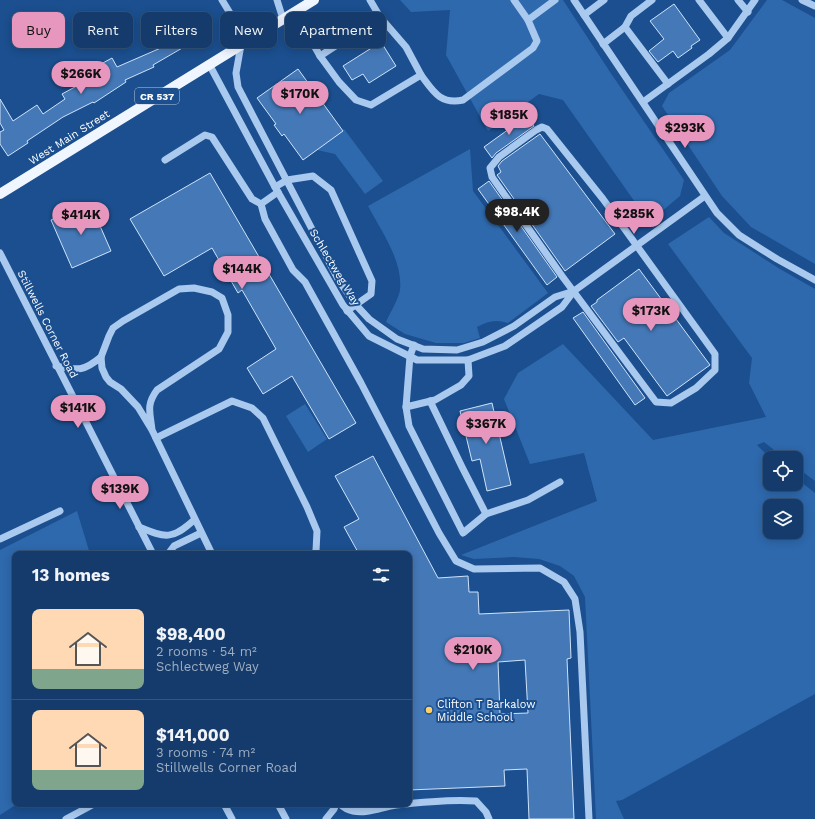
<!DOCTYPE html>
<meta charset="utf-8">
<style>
body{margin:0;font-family:"Work Sans",sans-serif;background:#1d4271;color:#f1f3f6;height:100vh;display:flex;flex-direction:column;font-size:15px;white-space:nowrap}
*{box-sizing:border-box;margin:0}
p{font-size:13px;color:#9dadc1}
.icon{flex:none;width:22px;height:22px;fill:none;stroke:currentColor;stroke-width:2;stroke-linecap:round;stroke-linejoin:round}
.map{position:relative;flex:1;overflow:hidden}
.sheet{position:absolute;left:12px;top:551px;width:400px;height:256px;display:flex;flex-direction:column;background:#143b6b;border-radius:8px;box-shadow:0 2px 10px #0003,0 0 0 1px #33557e}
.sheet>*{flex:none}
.top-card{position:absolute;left:12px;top:12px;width:400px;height:36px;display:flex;gap:8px}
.buttons{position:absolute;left:763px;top:451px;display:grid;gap:8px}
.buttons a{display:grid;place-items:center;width:40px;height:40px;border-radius:8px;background:#143b6b;box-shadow:0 2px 10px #0003,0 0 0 1px #33557e;font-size:20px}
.price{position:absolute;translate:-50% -34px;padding:0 9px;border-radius:14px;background:#e797bd;color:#111;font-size:13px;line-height:26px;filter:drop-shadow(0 1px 2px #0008)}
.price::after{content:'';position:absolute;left:50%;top:24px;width:12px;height:9px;margin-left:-6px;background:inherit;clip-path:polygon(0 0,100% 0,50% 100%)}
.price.current{background:#222;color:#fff}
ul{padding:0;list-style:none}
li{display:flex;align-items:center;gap:12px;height:100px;padding:0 20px}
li+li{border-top:1px solid #33557e}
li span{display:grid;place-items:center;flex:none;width:112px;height:80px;border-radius:8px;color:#555}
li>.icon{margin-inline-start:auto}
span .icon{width:48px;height:48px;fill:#fffc;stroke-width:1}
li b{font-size:17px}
h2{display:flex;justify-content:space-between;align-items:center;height:48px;padding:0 20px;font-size:17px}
.pill{padding:0 14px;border-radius:8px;background:#143b6b;box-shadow:0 2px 10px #0003,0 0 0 1px #33557e;font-size:14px;line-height:36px}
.pill.current{background:#e797bd;color:#111}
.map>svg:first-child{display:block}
</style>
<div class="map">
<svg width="815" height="819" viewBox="0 0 815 819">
<rect width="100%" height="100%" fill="#1b4f8f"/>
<g fill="#2e69ad" fill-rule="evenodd">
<path d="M 400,0 L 563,0 L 610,72 L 684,180 L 680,196 L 649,222 L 563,100 L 539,94 L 488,131 L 446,55 L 450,10 L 411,12 Z"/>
<path d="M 767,0 L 782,0 L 815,18 L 815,264 L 751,227 L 722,196 L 662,106 L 669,93 L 730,50 Z"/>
<path d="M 344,129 L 383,181 L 365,194 L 335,154 L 317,150 Z"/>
<path d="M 470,149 L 473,191 L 548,293 L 508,323 C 496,319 488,321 477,327 L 480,338 L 464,343 L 436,343 L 405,334 L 386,322 C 390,313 399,298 400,290 C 403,260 381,231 368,206 Z"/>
<path d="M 709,217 L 724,233 L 780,269 L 815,289 L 815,481 L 796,467 L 796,458 L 784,458 L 764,442 L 757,445 L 770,458 L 770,484 L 796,484 L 796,478 L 815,493 L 815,694 L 622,800 L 616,801 L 624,819 L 596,819 L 585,597 L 574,576 L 560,566 L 539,559 L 514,557 L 474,559 L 461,555 L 597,501 L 584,453 L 530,464 L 504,399 L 518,373 L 563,344 L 653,440 L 766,417 L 749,383 L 752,358 L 668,244 ZM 770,506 L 796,506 L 796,532 L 770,532 Z"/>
<path d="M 305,404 L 327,439 L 308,452 L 286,416 Z"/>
<path d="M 77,511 L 90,554 L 15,554 L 15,804 L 17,804 L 0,815 L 0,550 Z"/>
</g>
<g fill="#4478b7" stroke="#cfe3fa" fill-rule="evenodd">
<path d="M 674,4 L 700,40 L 691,46 L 692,48 L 678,58 L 673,51 L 658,62 L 649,51 L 664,39 L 650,21 Z"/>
<path d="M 174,29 L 184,47 L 153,65 L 154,67 L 125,80 L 126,82 L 94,103 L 93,102 L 63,117 L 27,141 L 28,143 L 8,156 L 0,144 L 0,132 L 4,130 L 0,123 L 0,99 L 13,121 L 37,105 L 43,114 L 65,99 L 62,94 L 86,81 L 83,76 L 101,64 L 112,58 L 117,67 L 163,47 L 158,38 Z"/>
<path d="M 381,42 L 396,66 L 369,83 L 363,74 L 352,80 L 343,66 Z"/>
<path d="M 298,69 L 343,131 L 303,160 L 284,134 L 282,136 L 274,125 L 276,124 L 257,98 Z"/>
<path d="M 527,116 L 534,126 L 496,153 L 492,158 L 484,147 Z"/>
<path d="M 540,134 L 615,234 L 565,271 L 497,175 L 501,172 L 498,166 L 502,161 Z"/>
<path d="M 210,173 L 356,423 L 329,439 L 292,376 L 263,394 L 247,368 L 276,349 L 242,290 L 238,293 L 212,248 L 164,276 L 130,219 Z"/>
<path d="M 489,181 L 557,277 L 547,285 L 478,189 Z"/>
<path d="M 90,203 L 111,251 L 72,268 L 51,220 Z"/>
<path d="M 639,269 L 710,365 L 667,396 L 624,338 L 618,342 L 591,306 L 597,302 L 597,300 Z"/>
<path d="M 583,312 L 645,398 L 635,405 L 573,318 Z"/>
<path d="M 492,403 L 511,485 L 487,491 L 480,459 L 472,461 L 460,411 Z"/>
<path d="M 373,456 L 438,578 L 468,576 L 469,592 L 478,592 L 479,614 L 569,610 L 571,658 L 567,659 L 574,819 L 529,819 L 527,769 L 504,770 L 505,786 L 409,790 L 409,554 L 359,554 L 344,527 L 359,519 L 335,476 ZM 525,660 L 528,713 L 500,714 L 498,662 Z"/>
</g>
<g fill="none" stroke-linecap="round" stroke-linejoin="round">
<g stroke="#a9c9ee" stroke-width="7">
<path d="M 222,0 L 247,41"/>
<path d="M 277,0 L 283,19"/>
<path d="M 514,0 L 528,20"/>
<path d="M 574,0 L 717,213 L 739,235 L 777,259 L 815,280"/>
<path d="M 699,0 L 728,38"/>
<path d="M 738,0 L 748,12"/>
<path d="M 802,0 L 815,6"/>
<path d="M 295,12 L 320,56 L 339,82 L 356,100 L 371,105 L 421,75 L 406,47 L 380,17 L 370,0"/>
<path d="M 584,15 L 604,0"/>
<path d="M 625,27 L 668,84"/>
<path d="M 603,44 L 625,27 L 631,16 L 652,0"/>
<path d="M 320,56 L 380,17"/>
<path d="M 209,64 L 275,187 L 343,305 L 369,336 L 417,360 L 468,360 L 505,346 L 562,307 L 574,291 L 555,297 L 514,326 L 483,342 L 457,350 L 423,349 L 397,339 L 369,319 L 356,305 L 339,281 L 238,87 L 236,73 L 241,45"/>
<path d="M 421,75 C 433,91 440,105 463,100 L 533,48 L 537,41 L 528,20 L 555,0"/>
<path d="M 643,102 L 709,54 L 728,38 L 755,0"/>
<path d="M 542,127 L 547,129 L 603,199 L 715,354 L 715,370 L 696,388 L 671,403 L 656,402 L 562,276 L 492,177 L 490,168 L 499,157 L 536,130 Z"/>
<path d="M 165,160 L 205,135 L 212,137 L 252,199 L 261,204 L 278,192"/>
<path d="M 275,187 L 287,180 L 313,176 L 331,190 L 372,281 L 371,294 L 347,311"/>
<path d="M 261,204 L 265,219 L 293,270 L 305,282 L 361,383 L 439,533 L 456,561 L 474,569 L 540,568 L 564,582 L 575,599 L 580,632 L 589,819"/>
<path d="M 0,253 L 153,554"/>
<path d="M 574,291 L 705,196"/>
<path d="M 414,345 L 410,356 L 406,407 L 435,400 L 461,385 L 469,376 L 468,360"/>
<path d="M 56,366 C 78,370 83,372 101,357"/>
<path d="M 430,401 L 462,467 L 486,514"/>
<path d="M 406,407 L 409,426 L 463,533 L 486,514 L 528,500 L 560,482"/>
<path d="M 152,430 C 150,412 146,405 157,390 L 219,349 L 228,332 L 228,315 L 222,298 L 212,292 L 194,288 L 179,289 L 123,321 L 113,328 L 109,336 L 101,357 L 102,368 L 106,377 L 110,382 L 121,389 L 138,407 L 152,430 L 212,554"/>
<path d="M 156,438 L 232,401 L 252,408 L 263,418 L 307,507 L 317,531 L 316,551 L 313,554"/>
<path d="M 139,527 C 166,538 172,540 194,520"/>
<path d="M 0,539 L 60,511"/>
<path d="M 168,554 L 174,546 L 201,533"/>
<path d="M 224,804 L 232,819"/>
<path d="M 278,804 L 286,819"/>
<path d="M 340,804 C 344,808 348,810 353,811 C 367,814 382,807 396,805 C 422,802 450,799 476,801 L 486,812 L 489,819"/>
<path d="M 66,819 L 94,804"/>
<path d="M 326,819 L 334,809 L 336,804"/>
</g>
<path stroke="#f0f6ff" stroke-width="10" d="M 0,194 L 314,0"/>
</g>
<circle fill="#ffd166" stroke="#1b4f8f" stroke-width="1.5" cx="429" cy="710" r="4"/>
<g text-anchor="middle" stroke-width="4" stroke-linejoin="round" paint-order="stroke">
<rect fill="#1b4f8f" stroke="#bbcadd" stroke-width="1" x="135" y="88" width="44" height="16" rx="3"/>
<g font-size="10" font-weight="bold" fill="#fff">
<text x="157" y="100">CR 537</text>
</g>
<g font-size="11" fill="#fff" stroke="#1b4f8f">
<text transform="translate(69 137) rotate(-32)" y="4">West Main Street</text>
<text transform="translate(335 267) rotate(59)" y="4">Schlectweg Way</text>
<text transform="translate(48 324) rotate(63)" y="4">Stillwells Corner Road</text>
</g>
<g font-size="11" fill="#fff" stroke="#1b4f8f" text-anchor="start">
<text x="437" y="708">Clifton T Barkalow<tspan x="437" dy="13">Middle School</tspan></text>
</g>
</g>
</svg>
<div class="buttons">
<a><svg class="icon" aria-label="locate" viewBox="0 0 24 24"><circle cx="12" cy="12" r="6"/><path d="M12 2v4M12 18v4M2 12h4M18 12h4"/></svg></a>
<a><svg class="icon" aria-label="layers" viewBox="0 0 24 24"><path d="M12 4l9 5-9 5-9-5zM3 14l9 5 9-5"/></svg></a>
</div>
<b class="price" style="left:81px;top:95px">$266K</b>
<b class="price" style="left:300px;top:115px">$170K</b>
<b class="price" style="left:509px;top:136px">$185K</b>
<b class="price" style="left:685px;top:149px">$293K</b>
<b class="price current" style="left:517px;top:233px">$98.4K</b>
<b class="price" style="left:634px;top:235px">$285K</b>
<b class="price" style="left:81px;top:236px">$414K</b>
<b class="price" style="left:242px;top:290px">$144K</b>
<b class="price" style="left:651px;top:332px">$173K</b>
<b class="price" style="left:78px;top:429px">$141K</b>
<b class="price" style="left:486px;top:445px">$367K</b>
<b class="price" style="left:120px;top:510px">$139K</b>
<b class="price" style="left:473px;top:671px">$210K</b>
<div class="top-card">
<a class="pill current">Buy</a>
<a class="pill">Rent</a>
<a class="pill">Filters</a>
<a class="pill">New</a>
<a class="pill">Apartment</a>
</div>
<section class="sheet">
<h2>13 homes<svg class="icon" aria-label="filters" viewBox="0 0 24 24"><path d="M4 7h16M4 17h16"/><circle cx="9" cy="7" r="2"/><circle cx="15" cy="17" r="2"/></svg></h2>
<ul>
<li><span style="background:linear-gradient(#ffd9b3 75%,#7fa58c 0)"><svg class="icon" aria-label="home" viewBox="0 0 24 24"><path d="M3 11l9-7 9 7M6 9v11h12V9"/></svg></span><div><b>$98,400</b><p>2 rooms · 54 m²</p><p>Schlectweg Way</p></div></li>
<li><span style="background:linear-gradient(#ffd9b3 75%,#7fa58c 0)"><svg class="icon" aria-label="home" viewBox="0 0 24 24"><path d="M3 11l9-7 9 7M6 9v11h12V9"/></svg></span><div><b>$141,000</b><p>3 rooms · 74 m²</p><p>Stillwells Corner Road</p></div></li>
</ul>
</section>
</div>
